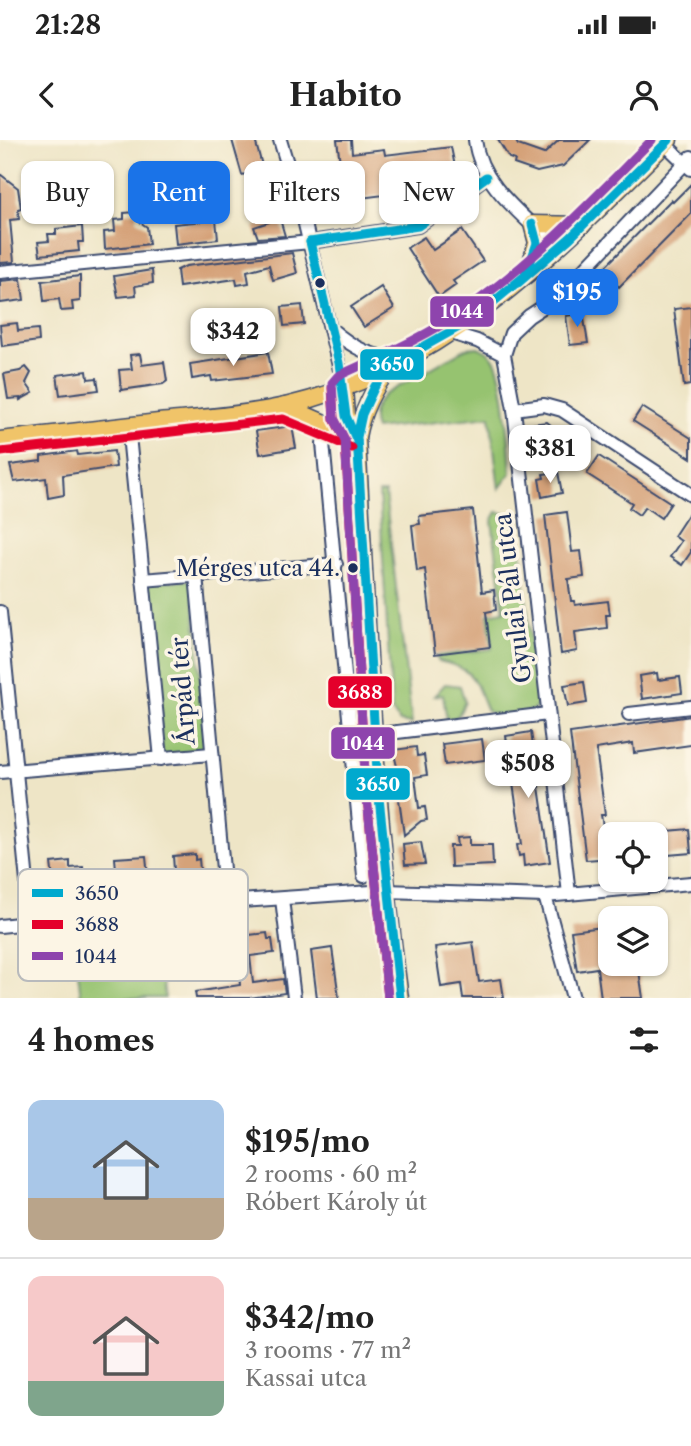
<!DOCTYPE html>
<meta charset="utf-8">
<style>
body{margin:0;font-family:"Libre Caslon Text",serif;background:#f2f2f2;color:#222;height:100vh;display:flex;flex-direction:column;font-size:26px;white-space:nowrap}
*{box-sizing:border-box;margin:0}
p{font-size:23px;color:#767676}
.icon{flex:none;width:38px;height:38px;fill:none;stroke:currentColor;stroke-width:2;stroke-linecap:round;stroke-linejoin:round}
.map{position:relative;height:858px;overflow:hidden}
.drawer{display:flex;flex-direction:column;background:#fff;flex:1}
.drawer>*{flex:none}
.hud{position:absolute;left:21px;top:21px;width:649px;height:63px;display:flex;gap:14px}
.controls{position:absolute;left:598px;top:682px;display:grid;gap:14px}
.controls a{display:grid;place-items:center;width:70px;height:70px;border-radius:14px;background:#fff;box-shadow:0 2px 5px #0004;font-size:35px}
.price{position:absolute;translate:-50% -60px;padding:0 16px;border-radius:14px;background:#fff;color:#222;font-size:23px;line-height:46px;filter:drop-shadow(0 2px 4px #0008)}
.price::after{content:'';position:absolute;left:50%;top:42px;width:21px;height:16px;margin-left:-10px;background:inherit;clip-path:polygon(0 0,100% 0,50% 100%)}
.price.on{background:#1a73e8;color:#fff}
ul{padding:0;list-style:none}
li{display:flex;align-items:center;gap:21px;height:175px;padding:0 28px}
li+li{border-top:2px solid #e0e0e0}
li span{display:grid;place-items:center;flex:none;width:196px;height:140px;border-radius:14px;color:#555}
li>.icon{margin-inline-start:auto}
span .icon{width:84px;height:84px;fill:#fffc;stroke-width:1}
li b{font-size:30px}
h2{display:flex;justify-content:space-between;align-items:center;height:84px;padding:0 28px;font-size:30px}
.chip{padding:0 24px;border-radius:14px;background:#fff;box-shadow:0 2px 5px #0004;font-size:24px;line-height:63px}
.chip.on{background:#1a73e8;color:#fff}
.status{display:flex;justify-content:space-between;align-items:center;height:49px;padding:0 35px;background:#fff;direction:ltr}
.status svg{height:19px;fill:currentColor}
header{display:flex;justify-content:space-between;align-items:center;height:91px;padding:0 28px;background:#fff;font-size:32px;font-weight:800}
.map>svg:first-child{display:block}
</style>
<div class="status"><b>21:28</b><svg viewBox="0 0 49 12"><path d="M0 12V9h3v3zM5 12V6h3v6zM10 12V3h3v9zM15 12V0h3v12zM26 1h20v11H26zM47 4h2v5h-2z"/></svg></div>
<header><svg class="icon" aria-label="back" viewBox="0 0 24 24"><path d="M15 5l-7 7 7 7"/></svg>Habito<svg class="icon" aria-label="person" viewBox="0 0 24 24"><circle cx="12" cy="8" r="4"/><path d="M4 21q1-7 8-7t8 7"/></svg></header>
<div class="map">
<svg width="691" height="858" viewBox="0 0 691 858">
<rect width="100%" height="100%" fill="#fcf5e5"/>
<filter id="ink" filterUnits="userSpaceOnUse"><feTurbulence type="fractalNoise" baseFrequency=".0143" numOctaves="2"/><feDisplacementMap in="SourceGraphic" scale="14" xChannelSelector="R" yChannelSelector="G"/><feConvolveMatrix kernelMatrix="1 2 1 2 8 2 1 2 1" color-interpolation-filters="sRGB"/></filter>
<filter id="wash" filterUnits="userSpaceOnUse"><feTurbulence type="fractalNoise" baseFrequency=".00686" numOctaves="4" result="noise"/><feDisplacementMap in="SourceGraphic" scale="28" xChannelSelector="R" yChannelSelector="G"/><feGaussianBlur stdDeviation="1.57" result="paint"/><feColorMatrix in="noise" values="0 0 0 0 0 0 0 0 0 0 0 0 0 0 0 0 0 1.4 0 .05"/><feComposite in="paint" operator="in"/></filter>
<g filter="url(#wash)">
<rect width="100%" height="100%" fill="#eee5c6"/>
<g fill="#96c370" stroke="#587967" stroke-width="2">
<path d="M 478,207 C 486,211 491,213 495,221 C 505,240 510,309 511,333 L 499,349 L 490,276 L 375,289 C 370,276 374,265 384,255 L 467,208 Z"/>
<path d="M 379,353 L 385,353 L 412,584 L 400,582 L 392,571 Z"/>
<path d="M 497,372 L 510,375 L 518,388 L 538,562 L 535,569 C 521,575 501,579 487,571 C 474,541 476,528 438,521 L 437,516 L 492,509 L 488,474 L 504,471 L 492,381 Z"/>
<path d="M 192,440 L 207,613 L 163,616 L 145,442 Z"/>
<path d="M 445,544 L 460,546 L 465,562 L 458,576 L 447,581 L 443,555 L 434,556 Z"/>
<path d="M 158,800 L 165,858 L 81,858 L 75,808 Z"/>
</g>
<g id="blocks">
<g fill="#d5a279">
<path d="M 232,0 L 255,0 L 263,29 L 242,35 Z"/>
<path d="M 337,0 L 351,0 L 352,13 L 384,9 L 385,15 L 451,7 L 459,46 L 448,54 L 440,55 L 439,48 L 345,60 Z"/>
<path d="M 498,0 L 515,0 L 518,5 L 544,14 L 559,0 L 590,0 L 563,26 L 537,32 L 514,24 L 515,20 L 509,18 Z"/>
<path d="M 0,34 L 18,48 L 21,68 L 18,69 L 19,79 L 10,80 L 14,122 L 0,123 Z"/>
<path d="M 691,44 L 691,74 L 619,147 L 615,143 L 608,150 L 595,137 L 671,60 L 673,62 Z"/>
<path d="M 277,69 L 285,96 L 258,98 L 254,87 L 269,82 L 267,72 Z"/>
<path d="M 136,72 L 137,80 L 147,87 L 149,104 L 105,109 L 104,92 L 115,91 L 114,80 L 124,79 L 124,73 Z"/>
<path d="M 216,80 L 218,99 L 176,104 L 174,84 Z"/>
<path d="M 82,86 L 83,102 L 78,102 L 79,111 L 40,115 L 38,102 L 49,101 L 48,94 L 56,94 L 56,89 Z"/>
<path d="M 462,90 L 483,121 L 453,141 L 456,145 L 439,157 L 407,108 L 424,97 L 433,110 Z"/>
<path d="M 292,113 L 297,133 L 273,140 L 269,125 L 247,131 L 249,143 L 237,145 L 236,139 L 179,147 L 177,130 L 186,126 Z"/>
<path d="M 152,130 L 153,143 L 135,146 L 136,155 L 118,157 L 114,136 Z"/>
<path d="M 80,136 L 80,161 L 72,162 L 73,170 L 61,171 L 59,159 L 44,161 L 42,141 Z"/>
<path d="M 21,139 L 24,160 L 0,163 L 0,141 Z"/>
<path d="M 381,147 L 394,168 L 364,187 L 351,167 Z"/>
<path d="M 302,165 L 304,184 L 284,186 L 282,167 Z"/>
<path d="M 691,167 L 691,245 L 684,246 L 674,169 Z"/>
<path d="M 583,173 L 588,203 L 570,205 L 566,176 Z"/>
<path d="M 17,183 L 18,191 L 38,189 L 39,201 L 2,206 L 0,185 Z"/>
<path d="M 268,212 L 272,234 L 212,241 L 211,236 L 192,239 L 190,224 Z"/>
<path d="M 140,214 L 142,225 L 164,222 L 167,241 L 163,244 L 121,250 L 119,230 L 132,229 L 130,215 Z"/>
<path d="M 26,227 L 31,233 L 26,243 L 33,253 L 20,260 L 20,258 L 8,259 L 4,234 L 20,231 Z"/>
<path d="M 87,231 L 88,239 L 97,238 L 99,250 L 60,255 L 57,235 Z"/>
<path d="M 642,267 L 691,298 L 691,318 L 633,281 Z"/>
<path d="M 547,282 L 557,290 L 560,306 L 536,311 L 531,284 Z"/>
<path d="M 292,286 L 296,308 L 260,314 L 256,291 Z"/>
<path d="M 77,311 L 78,315 L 114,311 L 116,327 L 63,335 L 64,355 L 48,358 L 46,338 L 14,342 L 10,325 L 41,321 L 41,316 Z"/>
<path d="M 599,316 L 671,363 L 661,378 L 645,367 L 639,375 L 629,368 L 632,363 L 587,334 Z"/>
<path d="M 558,332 L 562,353 L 542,357 L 539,339 L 544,338 L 543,334 Z"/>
<path d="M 473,370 L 482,452 L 494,450 L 496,470 L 486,472 L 490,507 L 435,514 L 425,429 L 417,431 L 412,385 L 420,384 L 419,376 Z"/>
<path d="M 691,370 L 691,412 L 682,425 L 670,417 L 681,401 L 674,396 Z"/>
<path d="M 567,372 L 572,412 L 581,411 L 584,437 L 568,439 L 571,461 L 574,461 L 575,465 L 608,461 L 610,475 L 606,475 L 607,488 L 575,492 L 577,511 L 561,514 L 545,375 Z"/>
<path d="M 657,533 L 658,540 L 680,537 L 682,553 L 642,559 L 639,536 Z"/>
<path d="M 584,542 L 587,563 L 568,566 L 564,545 Z"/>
<path d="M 691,576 L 691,605 L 634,613 L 633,603 L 596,609 L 605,675 L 601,675 L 606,704 L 611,703 L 611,718 L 586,720 L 570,593 Z"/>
<path d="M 531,592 L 550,722 L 524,726 L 523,715 L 519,716 L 517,705 L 522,704 L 506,596 Z"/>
<path d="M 482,599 L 485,620 L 445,625 L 442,604 Z"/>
<path d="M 416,607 L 417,616 L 424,615 L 427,635 L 415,637 L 419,668 L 425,667 L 427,680 L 421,681 L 404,695 L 398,652 L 403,651 L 393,610 Z"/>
<path d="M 689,689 L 691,713 L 656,716 L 656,692 Z"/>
<path d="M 470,697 L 470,705 L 492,705 L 493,725 L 451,727 L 450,706 L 458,706 L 457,698 Z"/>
<path d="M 421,702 L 425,724 L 405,725 L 403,704 Z"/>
<path d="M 195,714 L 195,720 L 199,719 L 201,741 L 175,744 L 173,716 Z"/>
<path d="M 146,716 L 149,747 L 118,750 L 115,718 Z"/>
<path d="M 70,721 L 70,728 L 83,727 L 86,753 L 55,756 L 51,723 Z"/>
<path d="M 611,786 L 611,824 L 638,824 L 643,858 L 601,858 L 597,828 L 577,831 L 571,791 Z"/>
<path d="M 267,793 L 268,799 L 272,799 L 274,813 L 250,816 L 253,843 L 283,839 L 285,853 L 249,858 L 196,858 L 195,852 L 240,845 L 237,815 L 226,817 L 224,798 Z"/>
<path d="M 473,802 L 479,842 L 501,839 L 504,858 L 463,858 L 461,844 L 441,847 L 435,807 Z"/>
<path d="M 332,808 L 339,858 L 317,858 L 311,811 Z"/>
</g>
</g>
</g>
<g filter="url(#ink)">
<use href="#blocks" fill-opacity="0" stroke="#3b4a6e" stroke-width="2"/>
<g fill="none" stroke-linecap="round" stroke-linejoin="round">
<g stroke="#3b4a6e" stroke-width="16">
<g id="minor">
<path d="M 280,0 L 304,80 L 344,247"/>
<path d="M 475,0 C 480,46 526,77 557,109"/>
<path d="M 665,4 L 691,29"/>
<path d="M 0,132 L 310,102 L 418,86 L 486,37"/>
<path d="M 331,189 C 354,209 373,218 403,219"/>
<path d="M 451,193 L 477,201 L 504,215"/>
<path d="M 514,269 L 544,265 L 562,270 L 691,355"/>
<path d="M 128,285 L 161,619"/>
<path d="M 323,303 L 364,736"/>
<path d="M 196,435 L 226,762"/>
<path d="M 143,440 L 336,424"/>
<path d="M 0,472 L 31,782"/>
<path d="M 629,574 L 691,567"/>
<path d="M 372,595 L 548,574"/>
<path d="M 0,632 L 211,614"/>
<path d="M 569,754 L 514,269 L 504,215 L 511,193 L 529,176 L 558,157 L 691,17"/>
<path d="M 545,756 L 573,858"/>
<path d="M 282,759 L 294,858"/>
<path d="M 0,786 L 226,762 L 386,751 L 545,756 L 691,743"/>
</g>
</g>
<g stroke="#3b4a6e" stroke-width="19">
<g id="major">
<path d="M 527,133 L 537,103 L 532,84 L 583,85"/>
<path d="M 344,247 L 346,276 L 357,297 C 367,485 375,672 400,858"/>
<path d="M 285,266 L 357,297"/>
<path d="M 357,297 C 362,270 373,249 390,227"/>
<path d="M 0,300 C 53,294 106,288 159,282 C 200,278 244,275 285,266 C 444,230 558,110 669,0"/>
</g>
</g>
<use href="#minor" stroke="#fff" stroke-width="12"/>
<use href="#major" stroke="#f0c469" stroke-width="16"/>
<g stroke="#fcf5e5" stroke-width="14">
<g id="bus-1">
<path d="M 310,102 L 339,223 L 346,276 L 357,301"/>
<path d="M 310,102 L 418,86 L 486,37"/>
<path d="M 518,143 L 570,98 L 669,0"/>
<path d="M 400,858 L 378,648 L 357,297 L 362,274 L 375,246 L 391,225 L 473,179 L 526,135 L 537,103 L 532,84"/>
</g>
</g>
<g stroke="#fcf5e5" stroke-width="14">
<g id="bus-2">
<path d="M 332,248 L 334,279 L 345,300 L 366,649 L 388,858"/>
<path d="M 1,312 L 283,279 L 352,308"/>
</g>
</g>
<g stroke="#fcf5e5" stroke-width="14">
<path id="bus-3" d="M 388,858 L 366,649 L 345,300 L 334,278 L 332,243 L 338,236 C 381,216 426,197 466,169 C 535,122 593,59 652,0"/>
</g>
<use href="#bus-1" stroke="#00a9ce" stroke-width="9"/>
<use href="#bus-2" stroke="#e4002b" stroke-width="9"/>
<use href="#bus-3" stroke="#8e44ad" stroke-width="9"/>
</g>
</g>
<g fill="#1b2f5e" stroke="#fcf5e5" stroke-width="2.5">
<circle cx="320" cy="143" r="6"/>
<circle cx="353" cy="428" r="6"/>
</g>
<g text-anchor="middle" stroke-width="7" stroke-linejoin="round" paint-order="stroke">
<g font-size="22" fill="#1b2f5e" stroke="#fcf5e5" text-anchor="end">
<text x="340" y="436">Mérges utca 44.</text>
</g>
<g font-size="24" fill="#1b2f5e" stroke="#fcf5e5">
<text transform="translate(513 458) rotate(-97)" y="8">Gyulai Pál utca</text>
<text transform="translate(183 551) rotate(-94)" y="8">Árpád tér</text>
</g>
</g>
<rect x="18" y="729" width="230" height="112" rx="10" fill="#fcf5e5" stroke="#b8babc" stroke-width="2"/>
<rect x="32" y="749" width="31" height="8" fill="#00a9ce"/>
<rect x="32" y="780" width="31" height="9" fill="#e4002b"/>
<rect x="32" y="812" width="31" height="8" fill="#8e44ad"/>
<g font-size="19" fill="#1b2f5e">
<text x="75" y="760">3650</text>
<text x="75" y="791">3688</text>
<text x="75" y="823">1044</text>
</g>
<g stroke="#fcf5e5" stroke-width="2.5">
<rect x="429" y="155" width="66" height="33" rx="7" fill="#8e44ad"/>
<rect x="359" y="208" width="66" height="33" rx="7" fill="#00a9ce"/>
<rect x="327" y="535" width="66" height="34" rx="7" fill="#e4002b"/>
<rect x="330" y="586" width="66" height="34" rx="7" fill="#8e44ad"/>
<rect x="345" y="627" width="66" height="34" rx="7" fill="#00a9ce"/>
</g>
<g font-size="19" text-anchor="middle" font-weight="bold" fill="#fff">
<text x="462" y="178">1044</text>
<text x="392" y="231">3650</text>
<text x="360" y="559">3688</text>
<text x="363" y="610">1044</text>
<text x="378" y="651">3650</text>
</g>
</svg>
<div class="controls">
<a><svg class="icon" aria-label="locate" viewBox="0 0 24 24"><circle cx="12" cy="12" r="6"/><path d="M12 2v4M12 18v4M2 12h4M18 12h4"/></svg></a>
<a><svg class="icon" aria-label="layers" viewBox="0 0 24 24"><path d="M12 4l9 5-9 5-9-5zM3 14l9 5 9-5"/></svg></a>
</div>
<b class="price on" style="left:577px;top:189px">$195</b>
<b class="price" style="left:233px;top:228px">$342</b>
<b class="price" style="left:550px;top:345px">$381</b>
<b class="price" style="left:528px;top:660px">$508</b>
<div class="hud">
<a class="chip">Buy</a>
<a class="chip on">Rent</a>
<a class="chip">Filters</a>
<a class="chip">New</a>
</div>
</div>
<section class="drawer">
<h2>4 homes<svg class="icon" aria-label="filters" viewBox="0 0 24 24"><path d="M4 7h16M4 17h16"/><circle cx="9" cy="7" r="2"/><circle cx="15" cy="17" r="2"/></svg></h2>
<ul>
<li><span style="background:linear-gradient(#a9c7e8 70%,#b9a48a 0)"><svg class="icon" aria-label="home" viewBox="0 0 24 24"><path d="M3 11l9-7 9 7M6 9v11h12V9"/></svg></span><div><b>$195/mo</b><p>2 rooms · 60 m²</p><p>Róbert Károly út</p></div></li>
<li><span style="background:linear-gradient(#f6c9c9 75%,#7fa58c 0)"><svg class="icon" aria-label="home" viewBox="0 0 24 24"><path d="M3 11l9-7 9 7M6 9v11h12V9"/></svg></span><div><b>$342/mo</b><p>3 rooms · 77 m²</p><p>Kassai utca</p></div></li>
</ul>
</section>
